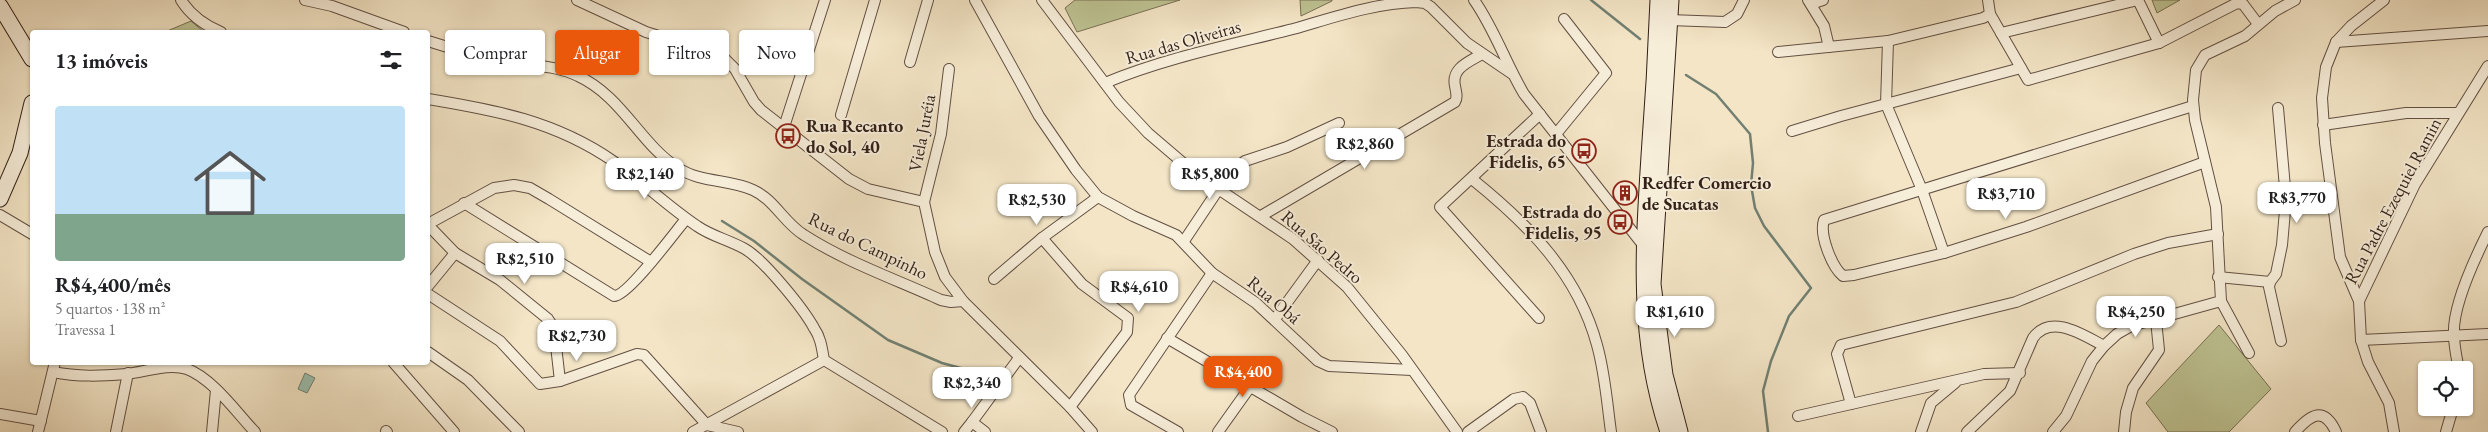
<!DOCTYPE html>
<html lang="pt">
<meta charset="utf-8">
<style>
body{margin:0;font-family:"EB Garamond",serif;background:#f6f6f6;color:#202124;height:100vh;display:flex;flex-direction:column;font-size:19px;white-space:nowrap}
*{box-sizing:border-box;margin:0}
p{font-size:16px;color:#757577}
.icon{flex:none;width:28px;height:28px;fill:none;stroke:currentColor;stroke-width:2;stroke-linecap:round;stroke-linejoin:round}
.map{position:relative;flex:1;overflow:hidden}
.sheet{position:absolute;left:30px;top:30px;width:400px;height:335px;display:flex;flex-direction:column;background:#fff;border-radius:5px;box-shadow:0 1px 4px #0004}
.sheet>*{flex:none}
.banner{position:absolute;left:445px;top:30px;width:475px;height:45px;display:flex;gap:10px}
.fabs{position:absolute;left:2418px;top:361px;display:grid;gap:10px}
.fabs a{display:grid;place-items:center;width:55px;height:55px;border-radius:5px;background:#fff;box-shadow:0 1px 4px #0004;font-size:25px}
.price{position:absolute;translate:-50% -42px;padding:0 11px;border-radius:10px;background:#fff;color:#222;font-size:16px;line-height:32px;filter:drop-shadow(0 1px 2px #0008)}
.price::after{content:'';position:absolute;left:50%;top:30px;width:15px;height:11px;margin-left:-8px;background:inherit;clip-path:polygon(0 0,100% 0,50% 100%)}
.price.current{background:#ea580c;color:#fff}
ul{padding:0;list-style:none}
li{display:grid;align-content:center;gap:10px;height:265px;padding:0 25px}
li+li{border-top:1px solid #e0e0e0}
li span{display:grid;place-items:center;height:155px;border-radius:5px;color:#555}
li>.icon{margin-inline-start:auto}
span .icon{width:90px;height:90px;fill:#fffc;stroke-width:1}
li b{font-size:21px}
h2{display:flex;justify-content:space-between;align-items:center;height:60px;padding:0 25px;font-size:21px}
.tag{padding:0 18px;border-radius:5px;background:#fff;box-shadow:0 1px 4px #0004;font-size:18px;line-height:45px}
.tag.current{background:#ea580c;color:#fff}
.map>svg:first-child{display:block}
</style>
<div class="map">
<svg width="2488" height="432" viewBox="0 0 2488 432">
<rect width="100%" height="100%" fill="#f3e5c6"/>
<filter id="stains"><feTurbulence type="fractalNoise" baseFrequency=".004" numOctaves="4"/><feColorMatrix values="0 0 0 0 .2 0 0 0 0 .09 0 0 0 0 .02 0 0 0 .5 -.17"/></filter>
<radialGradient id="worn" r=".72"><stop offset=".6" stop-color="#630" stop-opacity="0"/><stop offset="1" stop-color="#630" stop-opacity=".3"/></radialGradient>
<g fill="#bec393" stroke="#787155">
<path d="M 1075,0 L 1180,0 L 1077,32 L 1065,8 Z"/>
<path d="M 1300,0 L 1332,0 L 1332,1 L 1301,16 Z"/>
<path d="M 2152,0 L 2180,0 L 2157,13 Z"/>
<path d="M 191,21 L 204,32 L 165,32 Z"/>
<path d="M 2219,325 L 2271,389 L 2229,432 L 2168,432 L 2146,403 Z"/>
</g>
<path fill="#9cc0b0" stroke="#718073" d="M 305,373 L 315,378 L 307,393 L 298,389 Z"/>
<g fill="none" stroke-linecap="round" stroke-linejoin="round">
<g stroke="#718073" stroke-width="2.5">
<path d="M 1591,0 L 1640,39"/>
<path d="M 1686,75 L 1716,94 L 1750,134 L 1753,163 L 1751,185 L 1755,208 L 1764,226 L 1811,288 L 1789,316 L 1771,361 L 1763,391 L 1768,432"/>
<path d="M 722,221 L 754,241 L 802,279 L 888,340 L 942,363 L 994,377"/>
</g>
<g stroke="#625043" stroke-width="12">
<g id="street">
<path d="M 181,0 C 191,16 204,25 221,32"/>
<path d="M 305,0 L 332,6 L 404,32"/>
<path d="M 577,0 L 646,32 L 722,56 L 735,69 L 754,102 L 761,110 L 849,179 L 868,189 L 924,202 L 935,252 L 945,277 L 963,301 L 1070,407 L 1092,432"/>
<path d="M 975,0 L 1039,116 L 1076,170 L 1098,197 L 1133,216 L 1176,235 L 1212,273 L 1256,303 L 1318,361 L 1329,366 L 1412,370"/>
<path d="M 1042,0 L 1119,102 L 1148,133 L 1196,174 L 1293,239 L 1347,287 L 1402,355 L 1457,432"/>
<path d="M 1474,0 C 1495,30 1506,64 1524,94 L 1643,245 L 1646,245"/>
<path d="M 1808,0 L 1824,26 L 1829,47"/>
<path d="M 2138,0 L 2159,43"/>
<path d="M 2384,0 L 2351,26 L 2336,42 L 2326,67 L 2322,98 L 2325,143 L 2340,257 L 2359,301 L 2361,340 L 2368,362 L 2389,403 L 2394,432"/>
<path d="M 1811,4 L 1823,0"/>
<path d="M 1990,14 L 2028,80 L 2159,43 L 2237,3 L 2243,4 L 2258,24"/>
<path d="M 1669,20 L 1725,22 L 1737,14 L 1744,0"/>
<path d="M 2001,33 L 2138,0"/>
<path d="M 428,41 C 455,50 483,57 512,62 C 534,66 558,66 578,76 C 622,96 641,145 678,168 C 701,183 729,179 753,190 C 775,200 784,223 804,235 C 846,262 895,279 941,300 L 951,302 L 963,301"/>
<path d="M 1888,41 L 1886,104 L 1922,190 L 1944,253"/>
<path d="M 2336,42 L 2488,31"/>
<path d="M 1778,52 L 1888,41 L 1983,18 L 1990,14 L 1988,0"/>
<path d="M 910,62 L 928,0"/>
<path d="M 1105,83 C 1165,58 1230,45 1293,29 C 1332,18 1374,3 1416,2 L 1425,3 L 1431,7 L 1467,43 L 1511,73"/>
<path d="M 428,99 C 495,110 555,121 613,161 C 642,181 667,206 697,226 C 711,236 729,240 745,249 C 764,260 803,308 814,328 C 821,338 822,349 824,360 L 942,432"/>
<path d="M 2193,106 L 1824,220 C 1819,235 1832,267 1843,276 L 1854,275 L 1944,253 L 2026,227 L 2205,162"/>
<path d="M 2278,108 L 2286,199 L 2282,245 L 2276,274 L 2270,282 L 2269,287 L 2281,341"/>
<path d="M 841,115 L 875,0"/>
<path d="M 2323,125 L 2406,113 L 2457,113"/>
<path d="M 784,127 L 825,0"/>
<path d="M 1792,131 L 1841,116 L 2021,68"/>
<path d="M 1556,134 L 1606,73 L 1564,19"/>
<path d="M 1472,179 C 1528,224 1578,274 1597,345 C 1605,373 1607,403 1611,432"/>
<path d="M 1211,185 L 1245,161 L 1287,147 L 1339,123"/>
<path d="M 924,202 L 941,134 L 949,69"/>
<path d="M 464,203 L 614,296 C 628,296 675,232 686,219"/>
<path d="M 0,215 L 32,234"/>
<path d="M 1261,216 L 1455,102 C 1458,97 1456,92 1455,86 C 1451,68 1469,62 1482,54"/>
<path d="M 428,224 L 494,188 L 514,185 L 530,188 L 549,199 L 651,262"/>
<path d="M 428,225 L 455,253 L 500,280 L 548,319 L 554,328 L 560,381"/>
<path d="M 1042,238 L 1082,284 L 1128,318 L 1127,332 L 1070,407"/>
<path d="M 1184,241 L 1218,190"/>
<path d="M 2218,277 L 2270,282"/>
<path d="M 994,279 L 1042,238 L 1098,197"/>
<path d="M 428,286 L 455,253"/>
<path d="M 428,294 L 500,341 L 540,384 L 560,381 L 637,354 L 644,355 L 707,425"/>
<path d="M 2221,301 L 2216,207 L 2195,120 L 2193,100 L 2196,70 L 2205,55 L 2245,36 L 2275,11 L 2295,0"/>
<path d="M 2359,301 L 2415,184 L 2488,66"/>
<path d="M 1539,318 L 1440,207 L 1540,114"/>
<path d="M 1275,319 L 1318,260"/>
<path d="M 1167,338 L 1302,417 L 1332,432"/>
<path d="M 2361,340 L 2488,334"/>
<path d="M 428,352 L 468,380 L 519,432"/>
<path d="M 393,362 L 454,432"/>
<path d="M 2459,370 C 2457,359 2454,347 2454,335 C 2452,306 2475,258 2488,232"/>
<path d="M 53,372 C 78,377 101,376 126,374 C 145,372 168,363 187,369 C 212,378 237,413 255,432"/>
<path d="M 1851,404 L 1837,354 L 1841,345 L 2016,302 L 2134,254 L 2168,243 L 2218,234"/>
<path d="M 0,414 L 41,421"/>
<path d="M 1798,416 L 1984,374 L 2020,373"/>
<path d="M 972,422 L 1019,358"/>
<path d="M 707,425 L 738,432"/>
<path d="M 386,431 L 387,432"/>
<path d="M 38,432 L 55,362"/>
<path d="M 116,432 L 128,373"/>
<path d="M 212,432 L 216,390"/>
<path d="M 693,432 L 824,360"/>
<path d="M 964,432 L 972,422 L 985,432"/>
<path d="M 1178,432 L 1131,405 L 1129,395 L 1212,273"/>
<path d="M 1218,432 L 1250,387"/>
<path d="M 1468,432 L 1514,399 L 1523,397 L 1530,403 L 1541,432"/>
<path d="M 1921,432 L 1931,403 L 1955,383"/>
<path d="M 1967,432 L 2010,391 L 2033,338 C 2051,313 2083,335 2104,346"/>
<path d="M 2053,432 L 2066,416 L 2092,361 L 2104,346 L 2117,334 L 2131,326 L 2221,301 L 2249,353"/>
<path d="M 2124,432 L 2126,412 L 2133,388 L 2159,350 L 2156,320"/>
<path d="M 2295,432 C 2311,414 2324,406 2336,432"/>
<path d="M 2446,432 L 2453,408"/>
</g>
</g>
<g stroke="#311f17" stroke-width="17">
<g id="secondary">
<path d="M 1658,0 C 1656,52 1653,104 1649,156 C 1643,251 1637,340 1668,432"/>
<path d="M 1671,0 L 1653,284 L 1665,375 L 1680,432"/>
<path d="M 0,6 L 32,59"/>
<path d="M 0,199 L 20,153 L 32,103"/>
</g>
</g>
<use href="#street" stroke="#f7eeda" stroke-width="10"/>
<use href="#secondary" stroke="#f7eeda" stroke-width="15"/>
</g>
<defs>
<g id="bus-ring" transform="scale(1.25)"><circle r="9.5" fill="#f7eeda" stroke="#8f2418" stroke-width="1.5"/><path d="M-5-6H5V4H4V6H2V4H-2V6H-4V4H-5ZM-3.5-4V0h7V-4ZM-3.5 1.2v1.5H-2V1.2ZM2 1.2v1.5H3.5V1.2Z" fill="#8f2418"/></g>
<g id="building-ring" transform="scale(1.25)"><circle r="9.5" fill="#f7eeda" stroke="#8f2418" stroke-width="1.5"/><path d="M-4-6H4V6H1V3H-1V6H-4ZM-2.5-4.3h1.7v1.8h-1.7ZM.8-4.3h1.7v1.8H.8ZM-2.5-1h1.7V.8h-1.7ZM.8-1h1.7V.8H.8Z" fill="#8f2418"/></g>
</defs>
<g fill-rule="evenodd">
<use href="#bus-ring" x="788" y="136"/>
<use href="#bus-ring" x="1584" y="151"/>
<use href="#building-ring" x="1625" y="193"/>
<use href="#bus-ring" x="1620" y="222"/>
</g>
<g text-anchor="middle" stroke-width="4" stroke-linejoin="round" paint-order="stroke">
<g font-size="18" fill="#311f17" stroke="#f7eeda">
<text transform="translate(1183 42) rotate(-16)" y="6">Rua das Oliveiras</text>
<text transform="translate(922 133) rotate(-79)" y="6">Viela Juréia</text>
<text transform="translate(2393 201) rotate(-62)" y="6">Rua Padre Ezequiel Ramin</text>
<text transform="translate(868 246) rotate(26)" y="6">Rua do Campinho</text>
<text transform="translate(1322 247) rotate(41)" y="6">Rua São Pedro</text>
<text transform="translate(1274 300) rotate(40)" y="6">Rua Obá</text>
</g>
<g font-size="18" font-weight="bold" fill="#311f17" stroke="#f7eeda" text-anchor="start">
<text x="806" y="132">Rua Recanto<tspan x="806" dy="21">do Sol, 40</tspan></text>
<text x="1566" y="147" text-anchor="end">Estrada do<tspan x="1566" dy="21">Fidelis, 65</tspan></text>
<text x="1642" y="189">Redfer Comercio<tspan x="1642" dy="21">de Sucatas</tspan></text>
<text x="1602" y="218" text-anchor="end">Estrada do<tspan x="1602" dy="21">Fidelis, 95</tspan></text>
</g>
</g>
<rect width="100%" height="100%" filter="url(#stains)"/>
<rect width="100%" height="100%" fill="url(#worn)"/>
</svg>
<div class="fabs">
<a><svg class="icon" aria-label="locate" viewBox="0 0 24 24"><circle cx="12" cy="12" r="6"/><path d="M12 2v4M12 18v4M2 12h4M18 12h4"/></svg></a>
</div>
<b class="price" style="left:1365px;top:170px">R$2,860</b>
<b class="price" style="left:645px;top:200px">R$2,140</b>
<b class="price" style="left:1210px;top:200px">R$5,800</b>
<b class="price" style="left:2006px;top:220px">R$3,710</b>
<b class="price" style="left:2297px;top:224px">R$3,770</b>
<b class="price" style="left:1037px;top:226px">R$2,530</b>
<b class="price" style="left:525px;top:285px">R$2,510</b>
<b class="price" style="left:1139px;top:313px">R$4,610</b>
<b class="price" style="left:1675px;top:338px">R$1,610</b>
<b class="price" style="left:2136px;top:338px">R$4,250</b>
<b class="price" style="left:577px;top:362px">R$2,730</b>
<b class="price current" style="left:1243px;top:398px">R$4,400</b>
<b class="price" style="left:972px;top:409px">R$2,340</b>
<div class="banner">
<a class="tag">Comprar</a>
<a class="tag current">Alugar</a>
<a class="tag">Filtros</a>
<a class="tag">Novo</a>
</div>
<section class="sheet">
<h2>13 imóveis<svg class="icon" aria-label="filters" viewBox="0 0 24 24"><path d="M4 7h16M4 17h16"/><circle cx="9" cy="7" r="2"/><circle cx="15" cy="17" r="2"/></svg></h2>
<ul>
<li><span style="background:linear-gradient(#bfe0f5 70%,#7fa58c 0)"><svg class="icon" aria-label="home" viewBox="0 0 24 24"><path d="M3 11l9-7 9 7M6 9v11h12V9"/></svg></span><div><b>R$4,400/mês</b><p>5 quartos · 138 m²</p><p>Travessa 1</p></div></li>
</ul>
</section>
</div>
